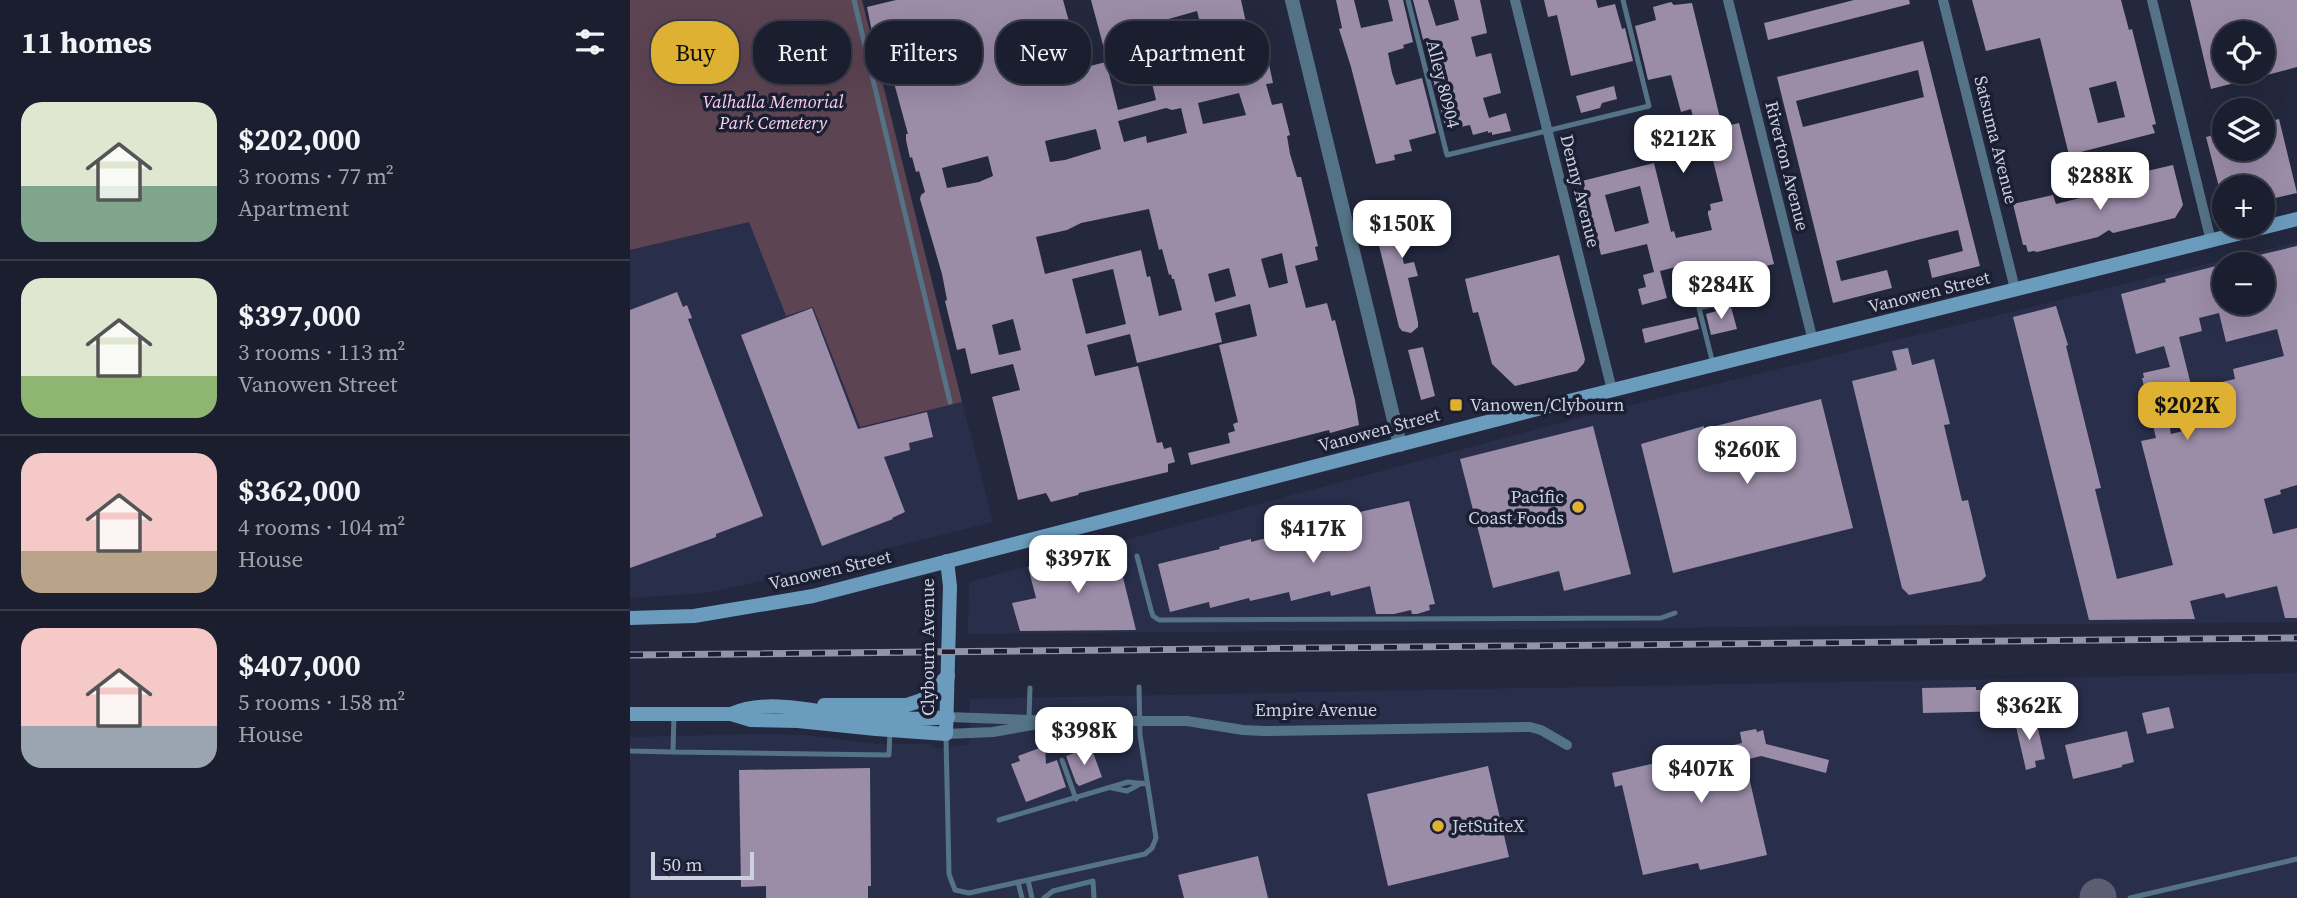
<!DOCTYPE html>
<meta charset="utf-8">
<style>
body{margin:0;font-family:"Source Serif 4",serif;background:#242736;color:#f1f3f6;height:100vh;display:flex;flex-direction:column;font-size:26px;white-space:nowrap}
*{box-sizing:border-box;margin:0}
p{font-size:23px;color:#a0a2aa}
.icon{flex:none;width:38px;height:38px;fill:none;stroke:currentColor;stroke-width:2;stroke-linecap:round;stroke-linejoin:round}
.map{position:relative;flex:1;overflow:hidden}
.sheet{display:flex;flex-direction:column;background:#1b1e2e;width:630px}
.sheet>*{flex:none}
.banner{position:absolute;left:21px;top:21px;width:665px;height:63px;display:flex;gap:14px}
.controls{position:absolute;left:1582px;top:21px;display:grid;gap:14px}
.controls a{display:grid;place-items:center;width:63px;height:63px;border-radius:50%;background:#1b1e2e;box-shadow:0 7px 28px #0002,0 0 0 2px #393c4a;font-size:35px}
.scale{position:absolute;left:21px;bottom:18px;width:103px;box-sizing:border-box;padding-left:7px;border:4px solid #cdd0df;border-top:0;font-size:19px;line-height:24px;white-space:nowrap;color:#cdd0df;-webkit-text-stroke:5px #1a1f33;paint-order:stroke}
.price{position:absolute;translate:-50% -60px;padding:0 16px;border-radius:14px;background:#fff;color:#222;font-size:23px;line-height:46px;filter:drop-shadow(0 2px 4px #0008)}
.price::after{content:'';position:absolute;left:50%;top:42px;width:21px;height:16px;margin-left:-10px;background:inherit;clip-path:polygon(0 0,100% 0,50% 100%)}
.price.active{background:#deb133;color:#111}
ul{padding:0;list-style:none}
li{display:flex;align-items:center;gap:21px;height:175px;padding:0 21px}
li+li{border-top:2px solid #393c4a}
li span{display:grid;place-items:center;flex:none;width:196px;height:140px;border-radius:21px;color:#555}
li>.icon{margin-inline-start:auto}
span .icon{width:84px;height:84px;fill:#fffc;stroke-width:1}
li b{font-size:30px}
h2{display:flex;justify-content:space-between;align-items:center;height:84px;padding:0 21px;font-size:30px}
.tag{padding:0 24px;border-radius:28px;background:#1b1e2e;box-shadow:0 7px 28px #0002,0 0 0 2px #393c4a;font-size:24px;line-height:63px}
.tag.active{background:#deb133;color:#111}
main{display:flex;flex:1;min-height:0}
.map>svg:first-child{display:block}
</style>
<main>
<section class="sheet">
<h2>11 homes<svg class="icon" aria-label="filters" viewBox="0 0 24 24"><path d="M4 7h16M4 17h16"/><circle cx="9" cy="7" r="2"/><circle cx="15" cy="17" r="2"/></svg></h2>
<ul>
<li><span style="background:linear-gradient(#dfe7d0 60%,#7fa58c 0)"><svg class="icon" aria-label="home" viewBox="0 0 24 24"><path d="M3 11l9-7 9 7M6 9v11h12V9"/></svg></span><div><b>$202,000</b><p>3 rooms · 77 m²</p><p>Apartment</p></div></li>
<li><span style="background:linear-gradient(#dfe7d0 70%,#8fb573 0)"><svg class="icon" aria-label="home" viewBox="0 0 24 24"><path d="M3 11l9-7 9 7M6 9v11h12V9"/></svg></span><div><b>$397,000</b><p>3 rooms · 113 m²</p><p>Vanowen Street</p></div></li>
<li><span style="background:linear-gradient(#f6c9c9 70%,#b9a48a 0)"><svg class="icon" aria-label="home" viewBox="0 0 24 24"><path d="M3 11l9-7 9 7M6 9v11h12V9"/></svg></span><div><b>$362,000</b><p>4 rooms · 104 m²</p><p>House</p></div></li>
<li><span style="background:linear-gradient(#f6c9c9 70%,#9aa5b1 0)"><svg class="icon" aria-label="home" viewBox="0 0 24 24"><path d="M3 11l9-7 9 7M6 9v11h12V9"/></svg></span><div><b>$407,000</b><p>5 rooms · 158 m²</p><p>House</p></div></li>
</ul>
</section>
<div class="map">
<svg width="1667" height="898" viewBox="0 0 1667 898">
<rect width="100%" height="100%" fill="#24283e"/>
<g fill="#292f4b" fill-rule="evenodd">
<path d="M 119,222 L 156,316 L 183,307 L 230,427 L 332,402 L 363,522 L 113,585 L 75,593 L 0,598 L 0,250 Z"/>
<path d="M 1667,242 L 1667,622 L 338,634 L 339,582 L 960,415 ZM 1594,264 L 1633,264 L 1633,303 L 1594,303 Z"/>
<path d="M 1667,673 L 1667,898 L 0,898 L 0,737 L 128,734 L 176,735 L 245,744 L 300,744 L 306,749 L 339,744 L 340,699 Z"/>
</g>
<path fill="#5d4453" d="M 0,0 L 232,0 L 332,402 L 230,427 L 183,307 L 156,316 L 119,222 L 0,250 Z"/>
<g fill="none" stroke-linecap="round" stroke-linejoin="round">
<path stroke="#5b5e72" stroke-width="37" d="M 1468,897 L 1468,898"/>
</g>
<g fill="#9b8ca8" fill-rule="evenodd">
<path d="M 266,0 L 433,0 L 452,68 L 476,62 L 488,110 L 526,100 L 517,62 L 480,71 L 461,0 L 611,0 L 617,27 L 590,34 L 596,55 L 635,45 L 643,83 L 636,84 L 642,105 L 652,103 L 660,135 L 657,136 L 660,154 L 667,177 L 671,177 L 688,246 L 685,247 L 688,260 L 665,266 L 676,308 L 697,303 L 702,321 L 705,320 L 725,400 L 729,425 L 700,433 L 699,430 L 561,465 L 558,453 L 600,443 L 598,433 L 605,431 L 603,424 L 608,422 L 589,345 L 627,336 L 620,304 L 585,313 L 592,342 L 507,363 L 500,334 L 457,345 L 465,376 L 508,366 L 527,443 L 532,442 L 534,449 L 541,447 L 545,462 L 538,464 L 538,472 L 449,493 L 448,495 L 421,502 L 416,493 L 388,500 L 362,397 L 390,390 L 383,364 L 341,374 L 335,348 L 327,350 L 315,301 L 317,300 L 312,274 L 290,199 L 291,195 L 295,192 L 289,171 L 286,172 L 282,157 L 280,158 L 276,140 L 276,134 L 278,134 L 261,72 L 283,67 L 278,47 L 248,55 L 242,32 L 237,7 ZM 567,11 L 574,38 L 541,46 L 535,20 ZM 609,93 L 616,115 L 573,124 L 568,103 ZM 536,108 L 542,110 L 551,108 L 557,133 L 517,143 L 516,136 L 494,142 L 488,121 ZM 466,129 L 471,149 L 435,160 L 420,162 L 415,141 ZM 358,156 L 363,176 L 349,182 L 317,188 L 312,168 ZM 519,209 L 529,250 L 532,249 L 539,275 L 541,274 L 542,279 L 544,279 L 552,310 L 529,316 L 520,276 L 517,277 L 511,250 L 415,274 L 406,237 L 437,230 L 451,223 ZM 652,253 L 658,283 L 639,288 L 631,259 ZM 599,268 L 606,296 L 585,302 L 578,274 ZM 483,269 L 496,324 L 456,334 L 442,279 ZM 383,319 L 391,350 L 369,355 L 362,325 Z"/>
<path d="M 706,0 L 724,0 L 731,28 L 763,21 L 758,0 L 773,0 L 783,42 L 773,45 L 774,48 L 758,53 L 762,73 L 766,85 L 792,78 L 806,133 L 779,140 L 782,151 L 764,155 L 765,160 L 746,164 L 721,67 L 709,29 L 712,28 Z"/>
<path d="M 783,0 L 798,0 L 806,26 L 829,20 L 824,0 L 850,0 L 857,33 L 841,37 L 846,57 L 861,53 L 871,93 L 853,98 L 859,118 L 876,113 L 881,131 L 862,135 L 862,132 L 858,133 L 858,131 L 843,135 L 840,125 L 816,130 Z"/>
<path d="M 914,0 L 966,0 L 968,8 L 985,4 L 992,29 L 995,28 L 1003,61 L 941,76 L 927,15 L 918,17 Z"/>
<path d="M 1224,0 L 1279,0 L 1280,4 L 1138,40 L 1134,23 Z"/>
<path d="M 1342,0 L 1491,0 L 1499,30 L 1502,29 L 1526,124 L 1522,125 L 1525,133 L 1439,155 L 1410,38 L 1356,51 ZM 1486,81 L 1495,117 L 1468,123 L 1459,88 Z"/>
<path d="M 1560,0 L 1667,0 L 1667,67 L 1633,76 L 1633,33 L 1594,33 L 1594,72 L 1631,72 L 1632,76 L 1581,89 Z"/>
<path d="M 1041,2 L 1044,5 L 1062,3 L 1091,122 L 1100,121 L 1101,125 L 1109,123 L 1144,264 L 1059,285 L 1054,265 L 1030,271 L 1037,298 L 1012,305 L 1008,289 L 1016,287 L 1013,275 L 1024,272 L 1017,244 L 971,255 L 967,238 L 968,234 L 964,229 L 952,181 L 1024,163 L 1041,232 L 1044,231 L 1046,238 L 1082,230 L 1078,214 L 1078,211 L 1081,210 L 1080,204 L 1093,201 L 1077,136 L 1069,138 L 1061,109 L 1051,112 L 1041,75 L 1018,80 L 1005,26 L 1026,20 L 1023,7 ZM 1010,186 L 1019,223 L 985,232 L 975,195 Z"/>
<path d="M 1293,41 L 1350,266 L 1302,278 L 1298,260 L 1333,251 L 1328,230 L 1291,239 L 1206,261 L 1211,281 L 1257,270 L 1262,288 L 1203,303 L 1147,77 ZM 1288,70 L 1294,97 L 1173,127 L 1166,101 Z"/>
<path d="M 984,86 L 987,99 L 972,103 L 970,108 L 951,113 L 946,96 Z"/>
<path d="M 1649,119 L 1667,193 L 1633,201 L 1633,187 L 1589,187 L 1576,137 L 1594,132 L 1594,149 L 1633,149 L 1633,123 Z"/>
<path d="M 1543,165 L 1553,205 L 1545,218 L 1483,233 L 1479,230 L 1468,237 L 1407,252 L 1404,251 L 1398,252 L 1396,245 L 1393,245 L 1383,204 L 1423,195 L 1426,204 L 1506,184 L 1504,174 Z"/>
<path d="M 804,206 L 809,227 L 767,237 L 774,264 L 784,262 L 788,276 L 778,278 L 788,322 L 788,327 L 781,333 L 772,331 L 769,327 L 743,221 Z"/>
<path d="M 1667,246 L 1667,485 L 1650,490 L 1651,494 L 1634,499 L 1643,534 L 1667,528 L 1667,618 L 1655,618 L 1647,586 L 1596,598 L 1594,593 L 1560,601 L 1565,619 L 1459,620 L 1383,317 L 1426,306 L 1438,345 L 1436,346 L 1471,488 L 1465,489 L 1487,579 L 1543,565 L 1511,441 L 1526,438 L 1512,378 L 1514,378 L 1513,373 L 1540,367 L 1534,346 L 1506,354 L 1491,294 L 1536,282 L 1535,279 L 1586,266 L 1594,303 L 1641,303 L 1629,255 ZM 1589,313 L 1596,342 L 1647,329 L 1654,356 L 1603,369 L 1605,379 L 1562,389 L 1549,337 L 1572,331 L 1569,318 ZM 1599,393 L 1605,418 L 1541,434 L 1536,409 Z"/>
<path d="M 929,255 L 955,359 L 954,363 L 947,371 L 885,386 L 862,364 L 848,312 L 843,313 L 835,279 Z"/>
<path d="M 47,292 L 53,307 L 57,305 L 62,318 L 58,319 L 133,516 L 86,534 L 86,537 L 0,568 L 0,310 Z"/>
<path d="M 1101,307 L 1107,329 L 1081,335 L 1076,314 Z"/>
<path d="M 182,308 L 228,429 L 297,412 L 303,437 L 279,443 L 280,450 L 254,457 L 275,512 L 262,518 L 263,519 L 192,546 L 111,335 Z"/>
<path d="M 1066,317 L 1069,329 L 1015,343 L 1012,329 Z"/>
<path d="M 793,347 L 805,396 L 791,400 L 778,350 Z"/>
<path d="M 1278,348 L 1282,365 L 1304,359 L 1320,424 L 1314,425 L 1332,501 L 1338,500 L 1356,576 L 1351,581 L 1279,595 L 1272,588 L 1222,381 L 1267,370 L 1262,351 Z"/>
<path d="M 1191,399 L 1223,528 L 1043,573 L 1011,444 L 1074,426 L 1074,429 Z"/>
<path d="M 963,426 L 1001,574 L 934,591 L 929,571 L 863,588 L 830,459 Z"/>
<path d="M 779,501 L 805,604 L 799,605 L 800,610 L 787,614 L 782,614 L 781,610 L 764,614 L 746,614 L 740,586 L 701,596 L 700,591 L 661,601 L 659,592 L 620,601 L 619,598 L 580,608 L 579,602 L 540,612 L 528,564 L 590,549 L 589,547 L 621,539 L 621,542 L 726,515 L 725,513 Z"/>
<path d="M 485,545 L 506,630 L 390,631 L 382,603 L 406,598 L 398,567 Z"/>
<path d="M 1346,687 L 1346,690 L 1374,690 L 1374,700 L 1380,700 L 1381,711 L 1293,713 L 1292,688 Z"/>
<path d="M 1539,707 L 1544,728 L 1517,734 L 1512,713 Z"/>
<path d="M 1394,715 L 1396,722 L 1406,720 L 1415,759 L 1405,761 L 1406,767 L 1396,770 L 1384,718 Z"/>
<path d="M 1126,729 L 1127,732 L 1133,730 L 1136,744 L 1199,760 L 1196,773 L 1131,756 L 1115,760 L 1137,855 L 1070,870 L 1068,863 L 1013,875 L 992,785 L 985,787 L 982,773 L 1112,743 L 1110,732 Z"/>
<path d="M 1497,731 L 1504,762 L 1492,765 L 1492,767 L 1443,779 L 1435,745 Z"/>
<path d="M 415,746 L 416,764 L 427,760 L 436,787 L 396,802 L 381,764 L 390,761 L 388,756 Z"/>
<path d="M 461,747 L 472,777 L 449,786 L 446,783 L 436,756 Z"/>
<path d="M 858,766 L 879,857 L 758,886 L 737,794 Z"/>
<path d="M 240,768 L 241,886 L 238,886 L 238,898 L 136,898 L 136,886 L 111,887 L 109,770 Z"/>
<path d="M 628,856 L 638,898 L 554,898 L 548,875 Z"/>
</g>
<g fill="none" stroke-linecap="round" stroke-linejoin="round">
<g stroke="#557387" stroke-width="5">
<path d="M 224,0 L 320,402"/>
<path d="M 778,0 L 817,155 L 1019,106 L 993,0"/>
<path d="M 1083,364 L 1069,308 L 1105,299"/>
<path d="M 507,556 L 521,610 L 523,616 L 529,620 L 1031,618 L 1045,613"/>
<path d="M 44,714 L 43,752 L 259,755 L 260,731"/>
<path d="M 399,719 L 400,688"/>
<path d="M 316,737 L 319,874 L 325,890 L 339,893 L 515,854 L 522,848 L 526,838 L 510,735 L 509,687"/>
<path d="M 0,751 L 43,752"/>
<path d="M 432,760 L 446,799"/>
<path d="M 482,788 L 497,791 L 512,783"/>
<path d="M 369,820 L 498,782 L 517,784"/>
<path d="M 398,880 L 402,898"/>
<path d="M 388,882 L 392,898"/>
<path d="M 414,898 L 423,891 L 463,881 L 464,898"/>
<path d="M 1500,898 L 1667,859"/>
</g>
<g stroke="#557387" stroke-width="10">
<path d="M 885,0 L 982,390"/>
<path d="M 1098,0 L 1183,341"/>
<path d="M 1313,0 L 1385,289"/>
<path d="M 1522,0 L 1581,241"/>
<path d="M 318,717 L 432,721 L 557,721 L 613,730 L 634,731 L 900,727 L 911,730 L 937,745"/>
<path d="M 316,734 L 363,732 L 408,724"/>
</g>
<path stroke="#557387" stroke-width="14" d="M 662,0 L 770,445"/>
<g stroke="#6c9cbd" stroke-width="14">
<path d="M 0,618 L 64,616 L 183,596 L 919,406 L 1667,219"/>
<path d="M 194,705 L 277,705 L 292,700 L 318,676"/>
<path d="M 0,714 L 101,714 L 121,720 L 168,721 L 246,729 L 316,734 L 320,586 L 317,561"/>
<path d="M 101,714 C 140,697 189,713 230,717 C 259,719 289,720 318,717"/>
</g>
<g stroke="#9295a7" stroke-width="7">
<path id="rail" d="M 0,655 L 1667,638"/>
</g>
<use href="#rail" stroke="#1a1f33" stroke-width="4.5" stroke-dasharray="13" stroke-linecap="butt"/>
</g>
<g fill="#deb133" stroke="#1a1f33" stroke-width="2.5">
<rect x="819" y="398" width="14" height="14" rx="3.5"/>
<circle cx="948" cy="507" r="7"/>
<circle cx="808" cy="826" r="7"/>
</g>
<g text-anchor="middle" stroke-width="7" stroke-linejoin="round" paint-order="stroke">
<g font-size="18" fill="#cdd0df" stroke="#1a1f33">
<text transform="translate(813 84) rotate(76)" y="6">Alley 80904</text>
<text transform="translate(1366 140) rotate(76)" y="6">Satsuma Avenue</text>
<text transform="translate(1157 166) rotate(76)" y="6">Riverton Avenue</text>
<text transform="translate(950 191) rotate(76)" y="6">Denny Avenue</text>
<text transform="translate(1299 292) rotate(-14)" y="6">Vanowen Street</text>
<text transform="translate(749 430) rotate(-15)" y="6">Vanowen Street</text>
<text transform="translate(200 570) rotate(-13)" y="6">Vanowen Street</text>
<text transform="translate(298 647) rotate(-90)" y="6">Clybourn Avenue</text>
<text x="686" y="716">Empire Avenue</text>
</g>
<g font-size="18" font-style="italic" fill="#fed1ea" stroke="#1a1f33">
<text x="143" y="108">Valhalla Memorial<tspan x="143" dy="21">Park Cemetery</tspan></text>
</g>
<g font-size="18" fill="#cdd0df" stroke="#1a1f33" text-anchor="start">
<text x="840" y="411">Vanowen/Clybourn</text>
<text x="934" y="503" text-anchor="end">Pacific<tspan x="934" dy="21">Coast Foods</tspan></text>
<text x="822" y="832">JetSuiteX</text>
</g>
</g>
</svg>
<div class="controls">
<a><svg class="icon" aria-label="locate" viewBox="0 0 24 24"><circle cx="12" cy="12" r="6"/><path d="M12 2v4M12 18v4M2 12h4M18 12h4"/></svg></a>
<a><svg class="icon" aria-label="layers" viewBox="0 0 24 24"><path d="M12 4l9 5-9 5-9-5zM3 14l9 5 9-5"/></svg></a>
<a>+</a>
<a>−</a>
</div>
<div class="scale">50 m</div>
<b class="price" style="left:1053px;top:175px">$212K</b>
<b class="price" style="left:1470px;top:212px">$288K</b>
<b class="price" style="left:772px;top:260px">$150K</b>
<b class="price" style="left:1091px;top:321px">$284K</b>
<b class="price active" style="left:1557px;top:442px">$202K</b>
<b class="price" style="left:1117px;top:486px">$260K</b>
<b class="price" style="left:683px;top:565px">$417K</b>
<b class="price" style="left:448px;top:595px">$397K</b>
<b class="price" style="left:1399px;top:742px">$362K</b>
<b class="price" style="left:454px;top:767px">$398K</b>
<b class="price" style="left:1071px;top:805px">$407K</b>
<div class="banner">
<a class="tag active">Buy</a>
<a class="tag">Rent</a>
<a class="tag">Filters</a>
<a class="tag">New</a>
<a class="tag">Apartment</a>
</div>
</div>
</main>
